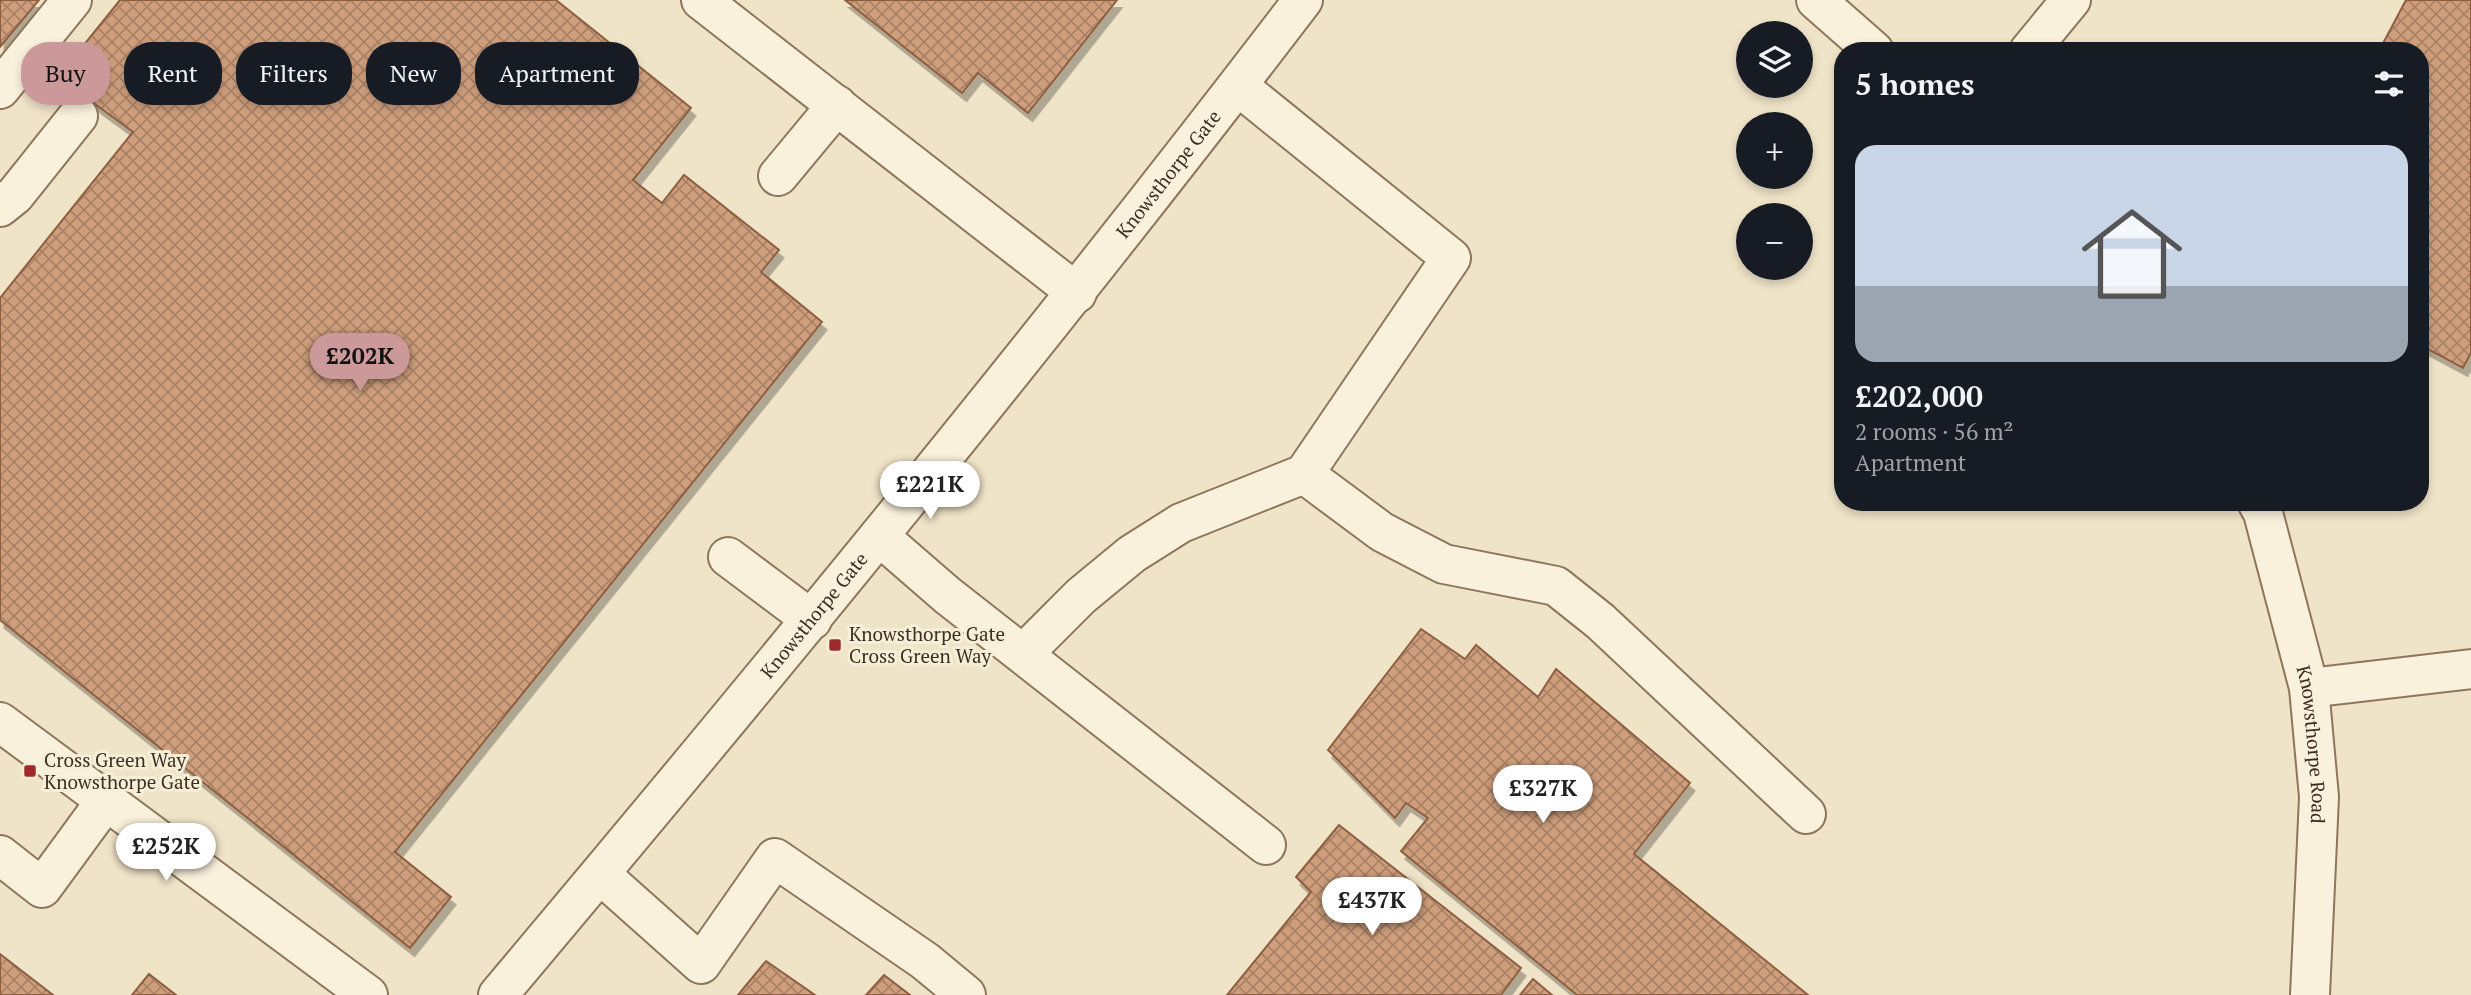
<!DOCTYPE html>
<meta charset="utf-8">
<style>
body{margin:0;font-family:"PT Serif",serif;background:#20242c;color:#f1f3f6;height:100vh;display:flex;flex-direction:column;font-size:26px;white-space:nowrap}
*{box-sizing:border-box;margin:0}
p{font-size:23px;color:#9ea1a6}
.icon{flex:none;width:38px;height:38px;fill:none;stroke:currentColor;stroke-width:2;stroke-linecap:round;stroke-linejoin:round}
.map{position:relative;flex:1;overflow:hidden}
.drawer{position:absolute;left:1834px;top:42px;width:595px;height:469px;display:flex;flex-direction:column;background:#171b24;border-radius:28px;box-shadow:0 4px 10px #0003}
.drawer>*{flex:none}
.top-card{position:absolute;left:21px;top:42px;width:665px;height:63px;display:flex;gap:14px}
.fabs{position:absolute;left:1736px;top:21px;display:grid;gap:14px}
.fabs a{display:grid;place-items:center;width:77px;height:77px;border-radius:50%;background:#171b24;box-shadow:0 4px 10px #0003;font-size:35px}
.price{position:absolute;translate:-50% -60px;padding:0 16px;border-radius:24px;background:#fff;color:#222;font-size:23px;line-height:46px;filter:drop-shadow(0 2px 4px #0008)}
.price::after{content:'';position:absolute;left:50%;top:42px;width:21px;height:16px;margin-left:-10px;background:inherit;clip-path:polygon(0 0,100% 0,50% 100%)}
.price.current{background:#cc999b;color:#111}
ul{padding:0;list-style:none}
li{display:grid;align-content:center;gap:14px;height:371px;padding:0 21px}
li span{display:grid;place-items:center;height:217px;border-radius:21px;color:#555}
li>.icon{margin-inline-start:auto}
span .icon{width:126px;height:126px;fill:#fffc;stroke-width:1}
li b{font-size:30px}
h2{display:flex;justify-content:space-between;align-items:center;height:84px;padding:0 21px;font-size:30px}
.chip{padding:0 24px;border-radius:28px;background:#171b24;box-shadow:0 4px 10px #0003;font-size:24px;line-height:63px}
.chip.current{background:#cc999b;color:#111}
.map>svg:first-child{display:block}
</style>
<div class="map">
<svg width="2471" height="995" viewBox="0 0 2471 995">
<defs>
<pattern id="building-cross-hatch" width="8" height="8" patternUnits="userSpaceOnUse" patternTransform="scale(1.75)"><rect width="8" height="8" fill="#cf9f7d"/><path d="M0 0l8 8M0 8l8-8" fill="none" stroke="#a98266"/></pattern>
<filter id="shadow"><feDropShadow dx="4.5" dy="8" stdDeviation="0" flood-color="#0004"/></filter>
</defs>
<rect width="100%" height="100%" fill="#f0e4c8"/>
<g fill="url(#building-cross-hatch)" stroke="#8d5f41" stroke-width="2" filter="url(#shadow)">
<path d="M 0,0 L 39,0 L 0,47 Z"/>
<path d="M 120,0 L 556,0 L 691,108 L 633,180 L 662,203 L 684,175 L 779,250 L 761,272 L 822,322 L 395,852 L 451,897 L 410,948 L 0,620 L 0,298 L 133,132 L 58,77 Z"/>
<path d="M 845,0 L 1117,0 L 1028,113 L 978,73 L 962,93 Z"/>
<path d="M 2406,0 L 2471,0 L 2471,353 L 2463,368 L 2420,345 L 2420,51 L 2379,51 Z"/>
<path d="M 1421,629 L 1465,659 L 1476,645 L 1538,697 L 1556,669 L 1690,783 L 1634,854 L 1808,995 L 1577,995 L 1401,851 L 1428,818 L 1406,803 L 1395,818 L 1328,750 Z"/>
<path d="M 1339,825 L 1521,968 L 1501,995 L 1227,995 L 1311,892 L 1296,877 Z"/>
<path d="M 0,954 L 53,995 L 0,995 Z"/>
<path d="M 766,961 L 815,995 L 738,995 Z"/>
<path d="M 149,974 L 176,995 L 132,995 Z"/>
<path d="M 884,975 L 910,995 L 866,995 Z"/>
<path d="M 1533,979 L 1552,995 L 1520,995 Z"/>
</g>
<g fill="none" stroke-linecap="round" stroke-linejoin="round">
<g stroke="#8d765c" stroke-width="42">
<g id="minor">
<path d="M 701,0 L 1077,293"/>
<path d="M 1816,0 L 1874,51"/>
<path d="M 2029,51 L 2071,0"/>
<path d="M 0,89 L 72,0"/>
<path d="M 778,176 L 837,105"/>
<path d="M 0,207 L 15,195 L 78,116"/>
<path d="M 1304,474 L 1382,532 L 1444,564 L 1556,586 L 1600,621 L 1806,814"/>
<path id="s1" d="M 2257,502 L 2263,513 L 2309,688 L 2319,797 L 2310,995"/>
<path d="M 879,536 L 947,595 L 1266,845"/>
<path d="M 728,557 L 812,620"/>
<path d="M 1023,654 L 1081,596 L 1132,554 L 1181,523 L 1304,474 L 1451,258 L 1238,86"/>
<path d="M 2309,688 L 2471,669"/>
<path d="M 0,722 L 368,995"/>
<path d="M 0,855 L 42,888 L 105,802"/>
<path d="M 600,874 L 701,964 L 775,858 L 925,961 L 966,995"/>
<path id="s2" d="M 498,995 C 773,668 1044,339 1303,0"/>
</g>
</g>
<use href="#minor" stroke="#faf1dc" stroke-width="38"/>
</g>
<g fill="#9e2a2b" stroke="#f7eed8" stroke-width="2.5">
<rect x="828" y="638" width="14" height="14" rx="3.5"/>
<rect x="23" y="764" width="14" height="14" rx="3.5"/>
</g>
<g text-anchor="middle" stroke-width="6" stroke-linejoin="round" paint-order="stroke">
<g font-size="19" fill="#3d2e20" stroke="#f7eed8">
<text dy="7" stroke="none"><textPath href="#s2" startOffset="1060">Knowsthorpe Gate</textPath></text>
<text dy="7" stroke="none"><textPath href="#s2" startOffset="494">Knowsthorpe Gate</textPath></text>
<text dy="7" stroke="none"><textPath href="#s1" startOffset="250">Knowsthorpe Road</textPath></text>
</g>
<g font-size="19" fill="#3d2e20" stroke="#f7eed8" text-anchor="start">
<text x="849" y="641">Knowsthorpe Gate<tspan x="849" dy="22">Cross Green Way</tspan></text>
<text x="44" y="767">Cross Green Way<tspan x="44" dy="22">Knowsthorpe Gate</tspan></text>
</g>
</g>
</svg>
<div class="fabs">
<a><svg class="icon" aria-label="layers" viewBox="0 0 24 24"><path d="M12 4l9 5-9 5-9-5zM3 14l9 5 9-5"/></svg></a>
<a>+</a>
<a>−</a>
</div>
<b class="price current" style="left:360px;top:393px">£202K</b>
<b class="price" style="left:930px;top:521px">£221K</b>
<b class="price" style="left:1543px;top:825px">£327K</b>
<b class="price" style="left:166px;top:883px">£252K</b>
<b class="price" style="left:1372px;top:937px">£437K</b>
<div class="top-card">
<a class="chip current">Buy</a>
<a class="chip">Rent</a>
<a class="chip">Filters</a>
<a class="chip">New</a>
<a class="chip">Apartment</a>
</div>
<section class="drawer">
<h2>5 homes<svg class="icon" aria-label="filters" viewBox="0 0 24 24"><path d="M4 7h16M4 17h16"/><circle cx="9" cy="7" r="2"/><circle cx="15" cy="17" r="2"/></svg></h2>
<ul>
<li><span style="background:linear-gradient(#c9d6e8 65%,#9aa5b1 0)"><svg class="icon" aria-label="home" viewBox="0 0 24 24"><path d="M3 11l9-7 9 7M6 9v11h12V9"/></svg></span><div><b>£202,000</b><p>2 rooms · 56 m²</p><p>Apartment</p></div></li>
</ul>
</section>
</div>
